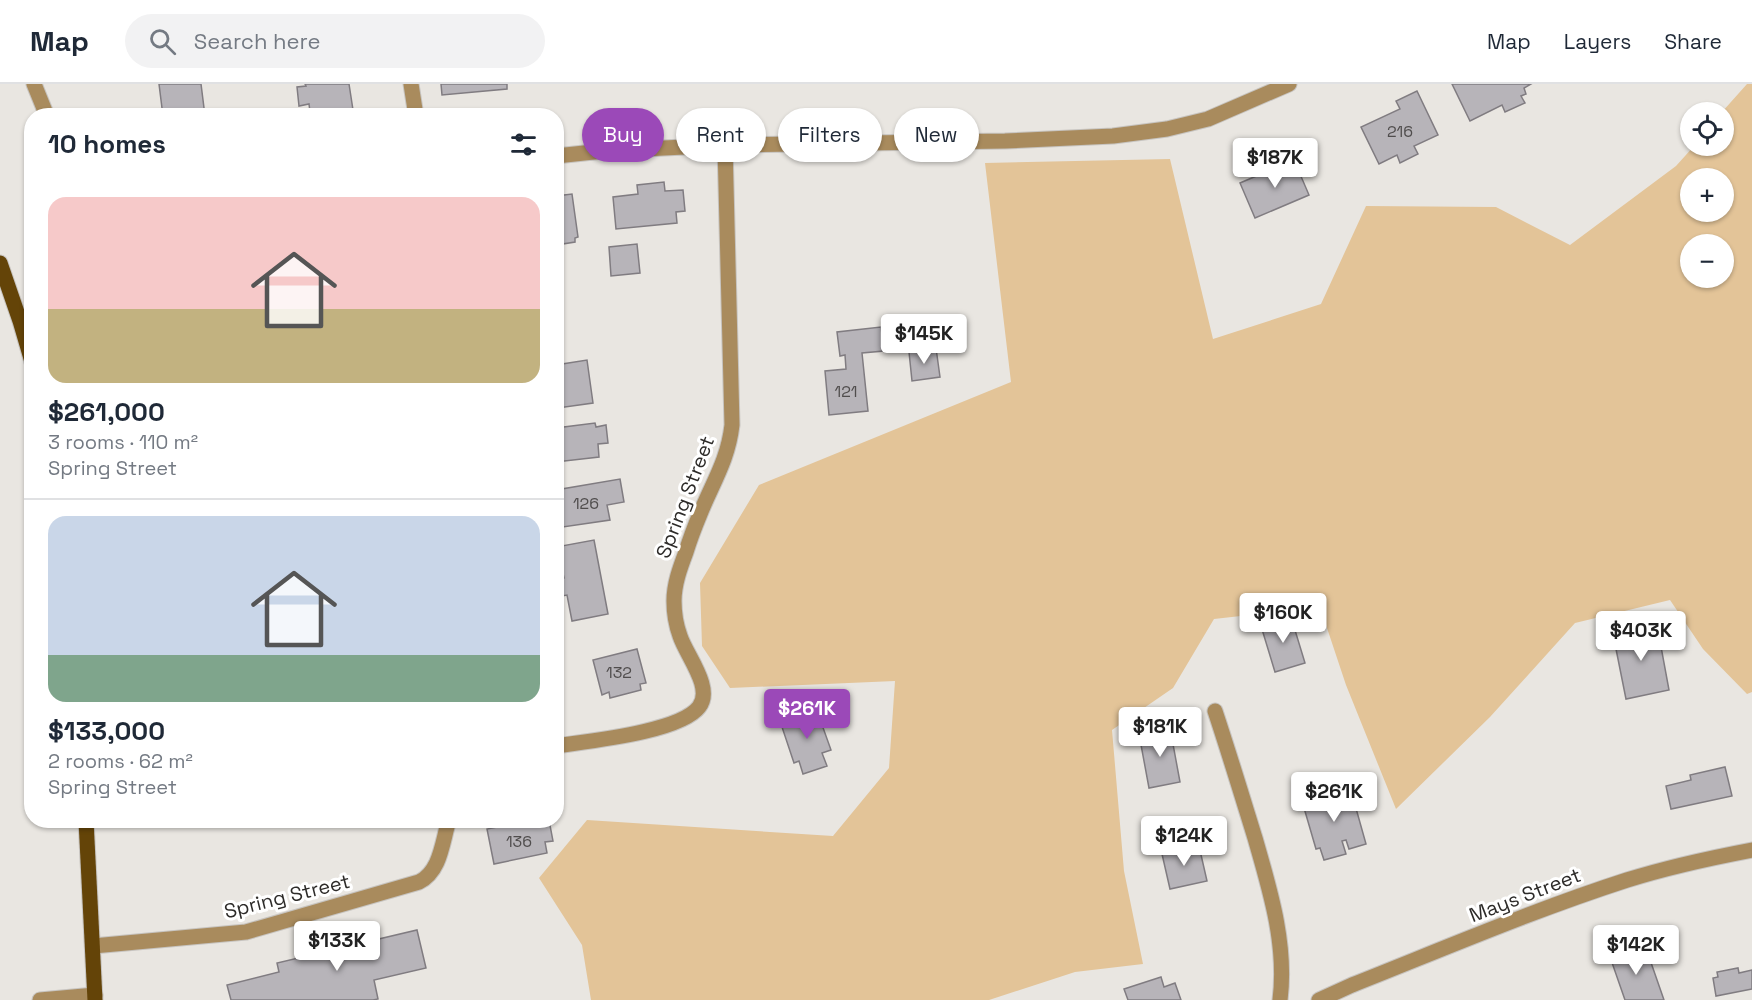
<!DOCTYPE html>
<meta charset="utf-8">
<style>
body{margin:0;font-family:"Space Grotesk",sans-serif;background:#f2f2f3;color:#1f2937;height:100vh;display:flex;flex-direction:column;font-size:22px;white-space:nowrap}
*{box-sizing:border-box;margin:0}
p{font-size:20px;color:#747a83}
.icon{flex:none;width:33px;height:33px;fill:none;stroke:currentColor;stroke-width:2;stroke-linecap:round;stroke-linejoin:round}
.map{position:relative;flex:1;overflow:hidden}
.drawer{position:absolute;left:24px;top:24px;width:540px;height:720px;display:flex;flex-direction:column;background:#fff;border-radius:24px;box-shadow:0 2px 4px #0004}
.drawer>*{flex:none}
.banner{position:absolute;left:582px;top:24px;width:570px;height:54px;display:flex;gap:12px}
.buttons{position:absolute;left:1680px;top:18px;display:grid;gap:12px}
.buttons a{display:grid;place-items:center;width:54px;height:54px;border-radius:50%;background:#fff;box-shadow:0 2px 4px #0004;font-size:30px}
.price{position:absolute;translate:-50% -51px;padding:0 14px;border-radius:6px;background:#fff;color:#222;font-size:20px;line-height:39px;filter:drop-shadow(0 2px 3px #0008)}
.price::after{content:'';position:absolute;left:50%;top:36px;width:18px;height:14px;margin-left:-9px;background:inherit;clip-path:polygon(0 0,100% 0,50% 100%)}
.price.selected{background:#9b49b8;color:#fff}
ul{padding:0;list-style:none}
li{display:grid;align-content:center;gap:12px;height:318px;padding:0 24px}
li+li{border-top:2px solid #e0e1e3}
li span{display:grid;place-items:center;height:186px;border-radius:18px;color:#555}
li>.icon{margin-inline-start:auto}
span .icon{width:108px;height:108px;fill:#fffc;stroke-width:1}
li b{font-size:26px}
h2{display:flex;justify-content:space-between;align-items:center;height:72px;padding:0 24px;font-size:26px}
.pill{padding:0 21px;border-radius:27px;background:#fff;box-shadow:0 2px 4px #0004;font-size:21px;line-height:54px}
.pill.selected{background:#9b49b8;color:#fff}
header{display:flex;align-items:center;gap:36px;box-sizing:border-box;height:84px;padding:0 30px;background:#fff;border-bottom:2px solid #e0e1e3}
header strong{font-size:28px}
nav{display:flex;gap:33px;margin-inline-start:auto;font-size:21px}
.search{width:420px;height:54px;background:#f2f2f3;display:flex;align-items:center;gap:15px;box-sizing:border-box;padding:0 21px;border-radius:33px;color:#747a83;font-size:22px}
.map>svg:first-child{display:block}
</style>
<header>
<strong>Map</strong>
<div class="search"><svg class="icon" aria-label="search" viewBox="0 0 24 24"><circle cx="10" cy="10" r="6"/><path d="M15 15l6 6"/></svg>Search here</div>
<nav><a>Map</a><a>Layers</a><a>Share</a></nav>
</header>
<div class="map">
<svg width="1752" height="916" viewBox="0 0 1752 916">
<rect width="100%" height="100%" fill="#e9e6e1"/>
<path fill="#e3c498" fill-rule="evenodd" d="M 1747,0 L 1752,0 L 1752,608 L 1747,610 L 1703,565 L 1670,516 L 1575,539 L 1490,633 L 1396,725 L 1346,601 L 1320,523 L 1214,535 L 1173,604 L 1112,646 L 1124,787 L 1143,880 L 1075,888 L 989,916 L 591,916 L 582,861 L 539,794 L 587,736 L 833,752 L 889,684 L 895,597 L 730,604 L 702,562 L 700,499 L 759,401 L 1011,298 L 985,79 L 1170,75 L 1213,255 L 1321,220 L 1366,122 L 1496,123 L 1570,161 L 1676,82 L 1694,62 L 1724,62 L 1722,28 ZM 1690,94 L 1724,94 L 1724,128 L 1690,128 ZM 1690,160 L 1724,160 L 1724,194 L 1690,194 Z"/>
<g fill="#b7b4b9" stroke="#807c81" stroke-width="1.5">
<path d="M 159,0 L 201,0 L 205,32 L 163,32 Z"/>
<path d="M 305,0 L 349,0 L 353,26 L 327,31 L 326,25 L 310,28 L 309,20 L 299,22 L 297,3 L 306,2 Z"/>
<path d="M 441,0 L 507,0 L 507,5 L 442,11 Z"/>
<path d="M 1452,0 L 1531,0 L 1524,4 L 1526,10 L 1521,12 L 1525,19 L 1505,28 L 1502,21 L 1470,37 Z"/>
<path d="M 1417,7 L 1438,51 L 1414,62 L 1418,70 L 1400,79 L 1397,71 L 1379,80 L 1361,43 L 1400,25 L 1396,17 Z"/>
<path d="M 1294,76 L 1309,111 L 1255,134 L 1240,99 Z"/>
<path d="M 664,98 L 665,107 L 683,106 L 685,127 L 676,128 L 677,139 L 616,145 L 613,113 L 638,110 L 637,101 Z"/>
<path d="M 572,110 L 578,153 L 575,154 L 575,158 L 556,161 L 556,112 Z"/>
<path d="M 637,160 L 640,189 L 611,192 L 609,163 Z"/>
<path d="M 881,243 L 884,267 L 862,269 L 868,327 L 829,331 L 825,287 L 846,285 L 845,271 L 840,272 L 837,248 Z"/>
<path d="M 936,264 L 940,293 L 912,297 L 909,268 Z"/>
<path d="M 587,276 L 593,319 L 558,324 L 556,281 Z"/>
<path d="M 595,339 L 596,343 L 606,341 L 608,359 L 598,360 L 599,373 L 556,378 L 556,344 Z"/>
<path d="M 620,395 L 624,418 L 607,421 L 610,436 L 556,444 L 556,406 Z"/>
<path d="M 594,456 L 608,530 L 572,537 L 567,511 L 556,513 L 556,496 L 564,494 L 561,481 L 556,482 L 556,463 Z"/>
<path d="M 1291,533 L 1305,579 L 1275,588 L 1261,542 Z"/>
<path d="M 1657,541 L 1669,606 L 1626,615 L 1613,550 Z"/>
<path d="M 637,565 L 646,599 L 640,600 L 641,606 L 610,614 L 609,608 L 602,611 L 593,576 Z"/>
<path d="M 816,624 L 831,666 L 822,669 L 827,682 L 803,690 L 799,677 L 794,679 L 780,637 Z"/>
<path d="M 1170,644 L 1180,698 L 1149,704 L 1139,650 Z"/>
<path d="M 1725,683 L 1732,712 L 1671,725 L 1666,702 L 1691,696 L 1690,691 Z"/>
<path d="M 1350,703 L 1366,760 L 1349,765 L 1346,756 L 1342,757 L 1346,770 L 1324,776 L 1320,764 L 1316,765 L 1302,717 Z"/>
<path d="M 532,736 L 549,736 L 553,757 L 545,758 L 547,769 L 494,780 L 487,745 Z"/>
<path d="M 1199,762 L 1207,797 L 1170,805 L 1162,770 Z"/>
<path d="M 417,846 L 426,884 L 374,896 L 378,915 L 373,916 L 231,916 L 227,901 L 279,888 L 277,879 Z"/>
<path d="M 1629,863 L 1634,874 L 1648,870 L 1664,916 L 1625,916 L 1609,870 Z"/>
<path d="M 1738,884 L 1739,889 L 1752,886 L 1752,905 L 1716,912 L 1713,894 L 1718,893 L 1717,888 Z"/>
<path d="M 1161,893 L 1164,903 L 1175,899 L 1181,916 L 1128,916 L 1124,905 Z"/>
</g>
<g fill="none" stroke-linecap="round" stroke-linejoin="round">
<g stroke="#c7c4c0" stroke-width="17">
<g id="minor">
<path d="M 34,0 L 47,32"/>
<path d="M 411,0 L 416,32"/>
<path d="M 556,72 L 603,67 L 725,61 L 1005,57 L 1113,52 L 1167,45 L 1208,35 L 1289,0"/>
<path d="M 1215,627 C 1229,669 1242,712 1255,754 C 1270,806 1287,861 1280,916"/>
<path d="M 556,662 C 589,657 680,648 699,623 C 714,604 686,571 680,552 C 676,541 674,529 674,517 C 674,500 680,484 686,468 C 690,455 695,442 700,430 C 713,398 728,376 732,341 L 725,61"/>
<path d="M 93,862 L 246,848 L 419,798 C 441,787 442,758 449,736"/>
<path d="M 40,916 L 95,911"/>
<path d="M 1319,916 L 1352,901 C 1443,865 1534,826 1627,796 C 1668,783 1710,774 1752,766"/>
</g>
</g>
<g stroke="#c7c4c0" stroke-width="17">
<g id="major">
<path d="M 0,179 L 20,237 L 32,278"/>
<path d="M 86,736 L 95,916"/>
</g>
</g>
<use href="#minor" stroke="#a98b5d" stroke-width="15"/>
<use href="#major" stroke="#644408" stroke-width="15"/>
</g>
<g text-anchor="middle" stroke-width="6" stroke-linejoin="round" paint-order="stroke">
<g font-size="16" fill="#504d4d">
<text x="1400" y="53">216</text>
<text x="846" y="313">121</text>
<text x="586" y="425">126</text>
<text x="619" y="594">132</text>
<text x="519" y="763">136</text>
</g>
<g font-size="20" fill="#2d2b29" stroke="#fff">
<text transform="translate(685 413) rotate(-69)" y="7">Spring Street</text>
<text transform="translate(1525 811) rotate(-21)" y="7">Mays Street</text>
<text transform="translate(287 812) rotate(-14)" y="7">Spring Street</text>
</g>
</g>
</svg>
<div class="buttons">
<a><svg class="icon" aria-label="locate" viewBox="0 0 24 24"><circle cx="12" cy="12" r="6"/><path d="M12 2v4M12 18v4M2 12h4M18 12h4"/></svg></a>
<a>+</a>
<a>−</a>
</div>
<b class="price" style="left:1275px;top:105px">$187K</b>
<b class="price" style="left:924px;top:281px">$145K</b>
<b class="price" style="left:1283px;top:560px">$160K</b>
<b class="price" style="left:1641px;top:578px">$403K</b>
<b class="price selected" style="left:807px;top:656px">$261K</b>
<b class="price" style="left:1160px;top:674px">$181K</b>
<b class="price" style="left:1334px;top:739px">$261K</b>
<b class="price" style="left:1184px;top:783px">$124K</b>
<b class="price" style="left:337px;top:888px">$133K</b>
<b class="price" style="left:1636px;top:892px">$142K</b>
<div class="banner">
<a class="pill selected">Buy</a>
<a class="pill">Rent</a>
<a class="pill">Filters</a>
<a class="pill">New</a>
</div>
<section class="drawer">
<h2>10 homes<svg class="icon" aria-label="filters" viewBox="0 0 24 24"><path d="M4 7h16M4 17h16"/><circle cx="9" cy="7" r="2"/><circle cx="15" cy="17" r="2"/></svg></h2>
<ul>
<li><span style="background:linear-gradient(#f6c9c9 60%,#c2b280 0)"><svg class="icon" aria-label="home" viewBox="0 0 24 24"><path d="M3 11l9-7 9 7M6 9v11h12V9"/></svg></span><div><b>$261,000</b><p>3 rooms · 110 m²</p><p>Spring Street</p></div></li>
<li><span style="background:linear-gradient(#c9d6e8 75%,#7fa58c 0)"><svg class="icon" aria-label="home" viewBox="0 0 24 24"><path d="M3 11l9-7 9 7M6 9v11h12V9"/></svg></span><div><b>$133,000</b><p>2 rooms · 62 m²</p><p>Spring Street</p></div></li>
</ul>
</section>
</div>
